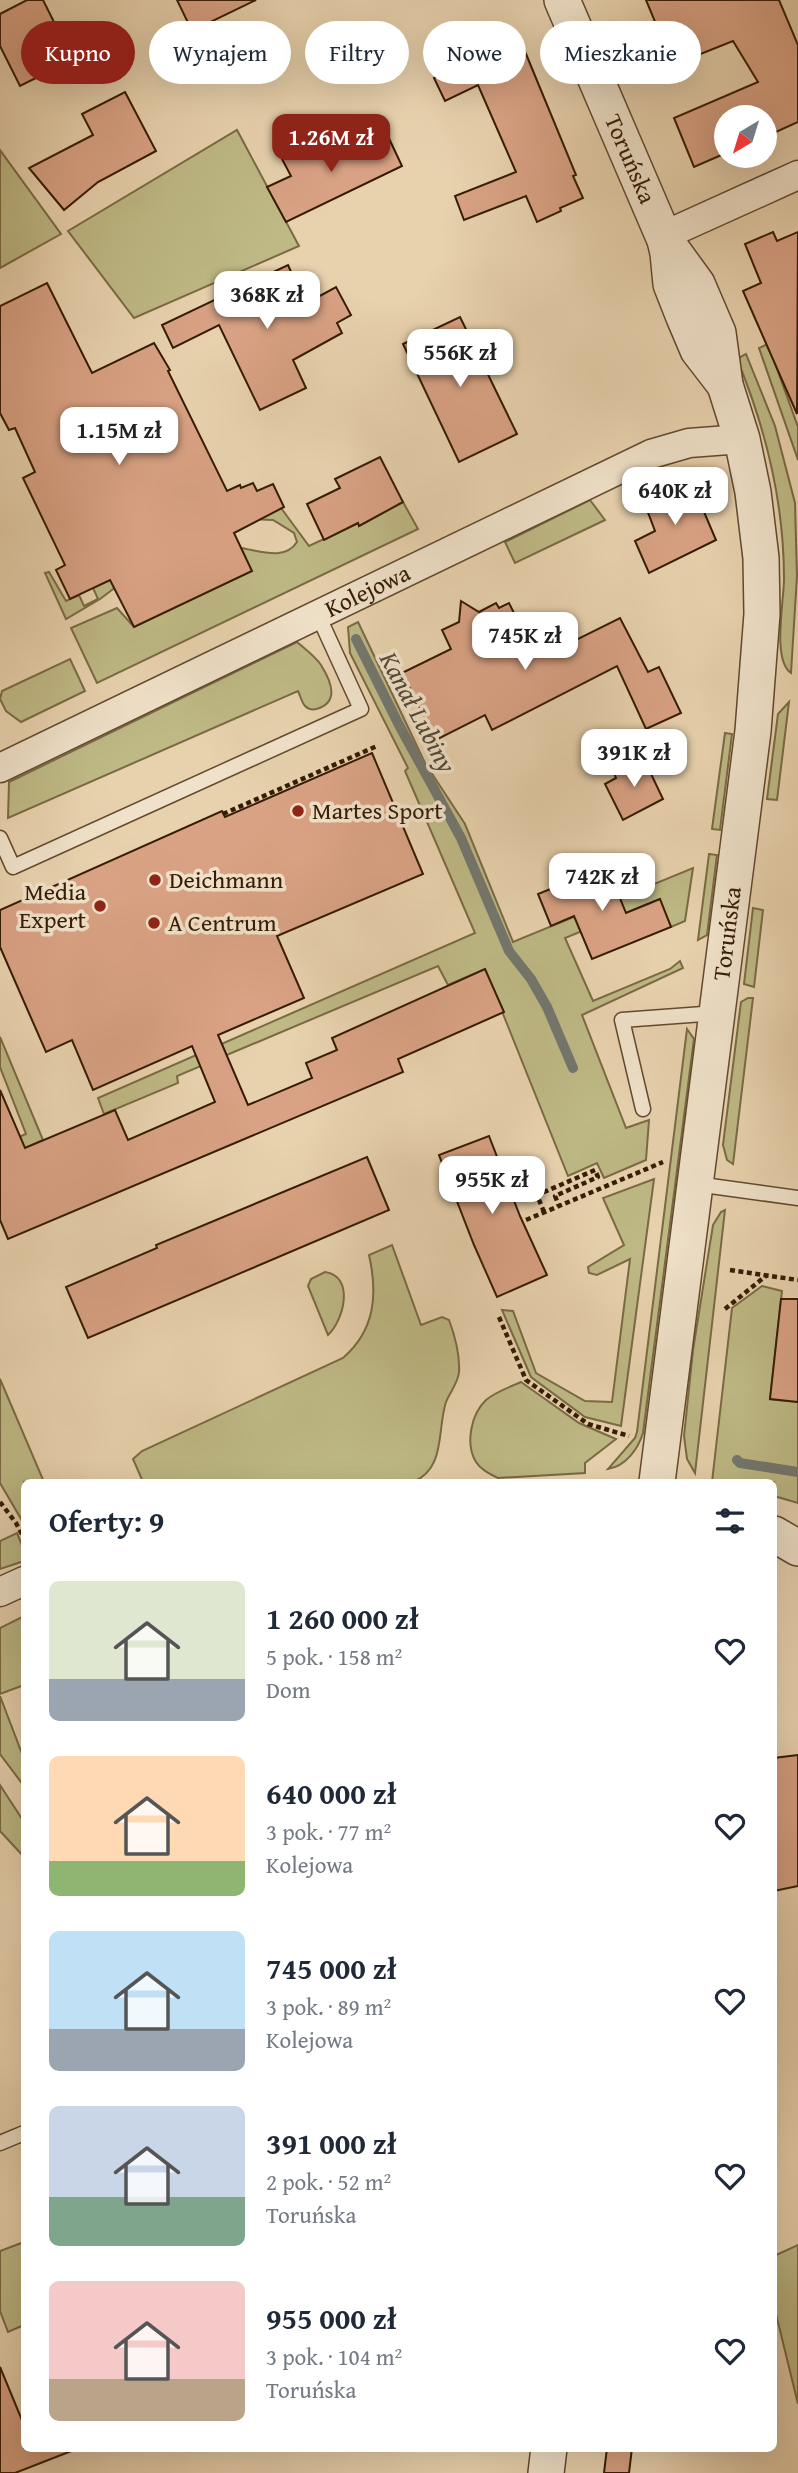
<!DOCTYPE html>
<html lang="pl">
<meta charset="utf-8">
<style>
body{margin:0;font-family:"Gentium Book Plus",serif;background:#f6f6f7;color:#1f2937;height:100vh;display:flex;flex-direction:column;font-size:26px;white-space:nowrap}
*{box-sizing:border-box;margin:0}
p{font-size:23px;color:#747a83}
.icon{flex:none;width:38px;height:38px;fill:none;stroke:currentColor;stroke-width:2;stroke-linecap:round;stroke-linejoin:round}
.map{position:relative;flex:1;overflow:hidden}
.side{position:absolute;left:21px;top:1479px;width:756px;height:973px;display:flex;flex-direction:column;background:#fff;border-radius:10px;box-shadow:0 7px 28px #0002}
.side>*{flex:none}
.banner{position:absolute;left:21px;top:21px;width:756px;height:63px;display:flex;gap:14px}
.needle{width:46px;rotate:218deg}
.buttons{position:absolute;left:714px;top:105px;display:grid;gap:14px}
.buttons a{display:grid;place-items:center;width:63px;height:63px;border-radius:50%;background:#fff;box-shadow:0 7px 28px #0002;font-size:35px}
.price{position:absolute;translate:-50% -60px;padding:0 16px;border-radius:14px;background:#fff;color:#222;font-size:23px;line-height:46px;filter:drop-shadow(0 2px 4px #0008)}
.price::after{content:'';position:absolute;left:50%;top:42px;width:21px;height:16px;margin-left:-10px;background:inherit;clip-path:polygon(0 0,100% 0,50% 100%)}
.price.active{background:#8f2418;color:#fff}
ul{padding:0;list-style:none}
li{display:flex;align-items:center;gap:21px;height:175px;padding:0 28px}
li span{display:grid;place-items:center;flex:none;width:196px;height:140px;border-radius:10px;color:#555}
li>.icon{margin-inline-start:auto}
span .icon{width:84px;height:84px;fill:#fffc;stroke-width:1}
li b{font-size:30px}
h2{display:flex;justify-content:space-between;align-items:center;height:84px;padding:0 28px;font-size:30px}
.tag{padding:0 24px;border-radius:32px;background:#fff;box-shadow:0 7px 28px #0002;font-size:24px;line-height:63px}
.tag.active{background:#8f2418;color:#fff}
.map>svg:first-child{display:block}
</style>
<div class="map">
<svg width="798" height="2473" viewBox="0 0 798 2473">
<rect width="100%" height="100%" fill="#e8d2ae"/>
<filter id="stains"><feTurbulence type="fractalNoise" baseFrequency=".00286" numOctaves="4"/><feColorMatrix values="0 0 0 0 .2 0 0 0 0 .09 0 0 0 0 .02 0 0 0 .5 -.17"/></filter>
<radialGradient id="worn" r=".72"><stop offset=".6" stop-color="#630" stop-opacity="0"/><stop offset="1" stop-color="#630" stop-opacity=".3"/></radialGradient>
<g fill="#beb985" stroke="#7a6a44" stroke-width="2">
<path d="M 237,130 L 299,246 L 134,318 L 68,231 Z"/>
<path d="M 0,150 L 61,234 L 0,268 Z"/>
<path d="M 768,344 L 798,427 L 798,460 L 759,348 Z"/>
<path d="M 746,354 L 775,426 L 795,503 L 797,576 L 791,673 C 772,660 784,601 784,579 C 784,503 766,429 737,359 Z"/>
<path d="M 590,500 L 605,520 L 515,563 L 505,542 Z"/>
<path d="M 403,502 L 418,529 L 97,683 L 71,628 L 117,608 L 134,627 L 251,571 L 241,548 C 260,551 285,561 297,542 L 294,533 L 273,520 L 251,519 L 281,508 L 309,546 L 358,523 L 359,526 Z"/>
<path d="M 153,559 L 100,599 L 66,619 L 45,573 L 49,572 L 66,601 L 79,595 L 84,606 L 98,599 L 93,588 Z"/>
<path d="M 358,622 L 425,763 L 465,824 L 513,942 L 693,868 L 685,921 L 671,927 L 659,899 L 565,938 L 593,1001 L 670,969 L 680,961 L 683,968 L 582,1015 L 626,1128 L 649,1120 L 646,1160 L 604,1178 L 597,1163 L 568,1176 L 485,969 L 448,985 L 438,966 L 177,1076 L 178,1083 L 104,1114 L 98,1098 L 475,933 L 405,771 L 408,768 L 350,653 L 348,627 Z"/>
<path d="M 297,642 C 305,649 315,656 321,665 C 326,673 333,687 331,696 C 329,706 313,714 305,706 C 302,703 300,695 298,691 L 8,818 L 9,782 Z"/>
<path d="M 70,659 L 85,691 L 21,722 L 6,711 L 0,699 L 2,691 Z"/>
<path d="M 789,702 L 777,800 L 767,799 L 778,714 Z"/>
<path d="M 725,733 L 732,734 L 720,830 L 712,829 Z"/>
<path d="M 709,854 L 717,855 L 707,935 L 698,940 Z"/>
<path d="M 753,908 L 763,910 L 754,987 L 744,984 Z"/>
<path d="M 748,998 L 753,998 L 733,1164 L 727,1160 L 723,1145 L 741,1002 Z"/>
<path d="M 687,1029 L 694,1039 L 643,1433 C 638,1449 626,1466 608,1469 L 635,1438 L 637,1432 Z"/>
<path d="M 0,1037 L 43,1140 L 0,1159 L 0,1145 L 26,1134 L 0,1067 Z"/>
<path d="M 654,1179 L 621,1426 L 585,1417 L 531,1377 L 502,1310 L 513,1311 L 536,1373 L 585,1401 L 612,1402 L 630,1259 L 597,1275 L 589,1273 L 588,1267 L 624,1245 L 603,1198 Z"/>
<path d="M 725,1210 L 695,1473 L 687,1459 L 684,1436 L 693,1350 L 713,1225 L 721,1212 Z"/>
<path d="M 392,1245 L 421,1325 L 442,1317 L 449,1320 C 455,1336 460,1354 459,1372 C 458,1383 450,1392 446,1402 C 437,1429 446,1469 413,1482 L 143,1482 L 133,1459 L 142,1451 L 343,1358 C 375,1330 378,1295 369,1255 Z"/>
<path d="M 325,1272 C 355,1276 344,1320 328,1335 L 308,1286 L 311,1279 Z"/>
<path d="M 762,1286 L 782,1291 L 770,1399 L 798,1402 L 798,1503 L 774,1496 L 774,1482 L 712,1482 L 732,1308 Z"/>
<path d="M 0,1379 L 44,1482 L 24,1482 L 24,1524 L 0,1483 Z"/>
<path d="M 521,1382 L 579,1423 L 616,1439 L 585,1463 L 585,1473 L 498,1478 C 490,1474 481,1470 476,1462 C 465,1444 471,1414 486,1400 C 495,1392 510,1387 521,1382 Z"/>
<path d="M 17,1533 L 24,1550 L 24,1561 L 0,1569 L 0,1541 Z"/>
<path d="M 24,1616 L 24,1685 L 0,1694 L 0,1628 Z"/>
<path d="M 0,1696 L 24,1759 L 24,1786 L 0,1754 Z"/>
<path d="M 0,1785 L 24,1822 L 24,1857 L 0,1831 Z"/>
<path d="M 24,2242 L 24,2325 L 8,2332 L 0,2311 L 0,2251 Z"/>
<path d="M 798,2245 L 798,2404 L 774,2306 L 774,2256 Z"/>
</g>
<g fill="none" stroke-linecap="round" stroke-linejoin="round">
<g stroke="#73776f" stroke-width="10">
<path d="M 356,639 L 399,725 L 461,838 L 509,951 L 531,979 L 547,1007 L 573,1068"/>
<path d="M 737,1460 L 740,1463 L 798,1472"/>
</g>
</g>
<g fill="#d9a284" stroke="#351b04" stroke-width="2">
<path d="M 27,0 L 43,0 L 66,46 L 43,58 L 50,71 L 20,86 L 0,46 L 0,14 Z"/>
<path d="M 177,0 L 256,0 L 192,31 Z"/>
<path d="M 646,0 L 779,0 L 798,45 L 798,122 L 765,137 L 765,117 L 726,117 L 726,153 L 694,167 L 674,118 L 758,82 L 733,41 L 673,65 Z"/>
<path d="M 519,37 L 576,175 L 573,176 L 583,198 L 560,208 L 561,211 L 537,222 L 526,196 L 464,220 L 455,196 L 516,172 L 478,85 L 445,101 L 434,78 Z"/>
<path d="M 125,92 L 156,151 L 98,182 L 64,210 L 29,168 L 93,135 L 82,114 Z"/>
<path d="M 385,130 L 402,166 L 286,222 L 267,187 L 291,176 L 282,159 L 319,141 L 328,158 Z"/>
<path d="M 773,232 L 777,241 L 798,232 L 797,414 L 743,291 L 761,283 L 745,244 Z"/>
<path d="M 288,265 L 305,304 L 336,287 L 351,315 L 337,323 L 342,333 L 293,360 L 306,388 L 260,410 L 219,325 L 173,348 L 162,325 Z"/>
<path d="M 47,283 L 92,373 L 154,343 L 170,370 L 168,371 L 227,491 L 240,485 L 241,488 L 253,483 L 257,491 L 273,484 L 284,507 L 234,533 L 252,571 L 134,627 L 110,580 L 70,599 L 56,570 L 65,565 L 23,478 L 35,472 L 15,428 L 9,430 L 0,413 L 0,306 Z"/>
<path d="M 460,317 L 517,434 L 459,462 L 403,344 Z"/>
<path d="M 380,457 L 403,502 L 359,526 L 358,523 L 324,540 L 307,504 L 340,488 L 335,479 Z"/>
<path d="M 690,479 L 716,540 L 649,573 L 635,541 L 655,531 L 644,502 Z"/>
<path d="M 461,601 L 479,612 L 496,603 L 499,608 L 509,603 L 534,653 L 551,644 L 554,651 L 620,618 L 648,672 L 659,667 L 681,713 L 646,729 L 617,666 L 492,730 L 485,715 L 436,740 L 402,673 L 451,649 L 442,630 L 459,622 Z"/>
<path d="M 372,753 L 423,874 L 277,936 L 304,998 L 218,1035 L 248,1105 L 312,1078 L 306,1063 L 337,1050 L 332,1038 L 485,969 L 504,1012 L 398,1059 L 403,1072 L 8,1239 L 0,1220 L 0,1090 L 25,1148 L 115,1110 L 128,1140 L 215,1102 L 192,1046 L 93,1090 L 72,1040 L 46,1052 L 0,947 L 0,910 L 222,811 L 225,817 Z"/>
<path d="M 643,757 L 663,799 L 623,820 L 605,784 L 616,778 L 613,771 Z"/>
<path d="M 607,866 L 626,913 L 660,899 L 671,927 L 592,959 L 574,916 L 551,926 L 538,894 Z"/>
<path d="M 489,1136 L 520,1216 L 547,1275 L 497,1297 L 474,1245 L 439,1155 Z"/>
<path d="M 367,1157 L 389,1210 L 88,1338 L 66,1287 L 157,1248 L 156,1245 Z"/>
<path d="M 781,1299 L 798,1299 L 798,1402 L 770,1399 Z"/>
<path d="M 798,1755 L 798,1886 L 774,1891 L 774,1758 Z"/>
<path d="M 0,2367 L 24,2425 L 24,2448 L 74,2450 L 15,2473 L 0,2473 Z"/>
<path d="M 607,2448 L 632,2448 L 629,2473 L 604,2473 Z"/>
</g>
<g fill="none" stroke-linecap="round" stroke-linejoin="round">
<g stroke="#62492e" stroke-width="17">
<g id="service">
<path d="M 0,838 L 13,867 L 361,709 L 318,615"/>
<path d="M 643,1109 L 622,1020 L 717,1013"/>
<path d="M 696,1184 L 798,1198"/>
<path d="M 0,2143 L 24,2133"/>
</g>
</g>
<g stroke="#62492e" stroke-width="31">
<g id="minor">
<path d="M 663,236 L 798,175"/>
<path id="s1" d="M 0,768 L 651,454 L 689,443 L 742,439"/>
<path d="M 0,1592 L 24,1581"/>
</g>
</g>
<g stroke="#62492e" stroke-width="38">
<g id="tertiary">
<path id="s2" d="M 562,0 L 665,240 L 668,253 L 671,284 L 684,317 L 698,350 L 725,385"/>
<path id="s3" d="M 657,1482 L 753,731 L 762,614 L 761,558 L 753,492 L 742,439 L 725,385 L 718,333 L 697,284 L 665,240"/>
<path d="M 774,1534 L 798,1548"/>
<path d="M 546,2473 L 549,2448"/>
</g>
</g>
<g stroke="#351b04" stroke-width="4.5" stroke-dasharray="5 3.5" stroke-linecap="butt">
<path d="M 223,814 L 377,746"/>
<path d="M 544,1212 L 537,1195 L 595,1170 L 598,1177 L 555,1196 L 559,1206"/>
<path d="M 526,1220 L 663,1162"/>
<path d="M 730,1270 L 798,1280"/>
<path d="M 725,1309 L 767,1275"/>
<path d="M 499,1317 L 526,1380 L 588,1424 L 629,1436"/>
<path d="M 0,1502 L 16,1523 L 24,1538"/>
</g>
<use href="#service" stroke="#f0e2ca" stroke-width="14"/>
<use href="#minor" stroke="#f0e2ca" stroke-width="28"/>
<use href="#tertiary" stroke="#f0e2ca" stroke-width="35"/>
</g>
<g fill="#8f2418" stroke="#f0e2ca" stroke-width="2.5">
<circle cx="298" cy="811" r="7"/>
<circle cx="155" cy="880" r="7"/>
<circle cx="100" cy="906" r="7"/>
<circle cx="154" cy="923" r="7"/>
</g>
<g text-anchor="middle" stroke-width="7" stroke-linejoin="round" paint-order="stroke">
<g font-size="24" fill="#351b04" stroke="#f0e2ca">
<text dy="8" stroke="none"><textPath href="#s2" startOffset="173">Toruńska</textPath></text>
<text dy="8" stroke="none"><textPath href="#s1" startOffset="408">Kolejowa</textPath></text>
<text dy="8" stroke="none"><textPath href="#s3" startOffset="553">Toruńska</textPath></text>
</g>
<g font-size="24" fill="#351b04" stroke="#f0e2ca" text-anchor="start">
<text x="312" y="819">Martes Sport</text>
<text x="169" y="888">Deichmann</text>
<text x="86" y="900" text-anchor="end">Media<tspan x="86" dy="28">Expert</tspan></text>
<text x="168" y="931">A Centrum</text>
</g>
<g font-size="26" font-style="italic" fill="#544939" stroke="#f0e2ca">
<text transform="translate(418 712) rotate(62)" y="9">Kanał Lubiny</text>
</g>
</g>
<rect width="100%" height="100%" filter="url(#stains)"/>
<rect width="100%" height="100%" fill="url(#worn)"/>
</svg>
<div class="buttons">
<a><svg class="needle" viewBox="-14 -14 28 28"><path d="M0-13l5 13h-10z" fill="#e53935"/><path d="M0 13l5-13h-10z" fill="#747a83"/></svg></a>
</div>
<b class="price active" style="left:331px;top:174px">1.26M zł</b>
<b class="price" style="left:267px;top:331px">368K zł</b>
<b class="price" style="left:460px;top:389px">556K zł</b>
<b class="price" style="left:119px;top:467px">1.15M zł</b>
<b class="price" style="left:675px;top:527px">640K zł</b>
<b class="price" style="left:525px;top:672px">745K zł</b>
<b class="price" style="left:634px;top:789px">391K zł</b>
<b class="price" style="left:602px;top:913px">742K zł</b>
<b class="price" style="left:492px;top:1216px">955K zł</b>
<div class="banner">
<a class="tag active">Kupno</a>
<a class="tag">Wynajem</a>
<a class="tag">Filtry</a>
<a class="tag">Nowe</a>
<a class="tag">Mieszkanie</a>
</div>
<section class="side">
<h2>Oferty: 9<svg class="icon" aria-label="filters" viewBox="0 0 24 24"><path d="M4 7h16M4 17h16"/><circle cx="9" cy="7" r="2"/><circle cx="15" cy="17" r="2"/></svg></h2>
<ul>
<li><span style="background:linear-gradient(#dfe7d0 70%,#9aa5b1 0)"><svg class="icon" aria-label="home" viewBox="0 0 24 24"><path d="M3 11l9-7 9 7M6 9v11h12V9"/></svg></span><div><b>1 260 000 zł</b><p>5 pok. · 158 m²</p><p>Dom</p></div><svg class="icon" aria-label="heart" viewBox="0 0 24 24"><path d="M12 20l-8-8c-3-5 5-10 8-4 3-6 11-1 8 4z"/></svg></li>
<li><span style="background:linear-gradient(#ffd9b3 75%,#8fb573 0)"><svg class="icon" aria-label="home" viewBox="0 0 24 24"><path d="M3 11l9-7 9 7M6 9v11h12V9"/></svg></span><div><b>640 000 zł</b><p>3 pok. · 77 m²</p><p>Kolejowa</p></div><svg class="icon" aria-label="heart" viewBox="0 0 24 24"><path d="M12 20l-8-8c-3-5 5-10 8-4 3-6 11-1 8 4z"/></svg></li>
<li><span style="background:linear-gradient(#bfe0f5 70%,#9aa5b1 0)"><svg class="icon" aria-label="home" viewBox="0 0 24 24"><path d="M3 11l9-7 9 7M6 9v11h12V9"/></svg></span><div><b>745 000 zł</b><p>3 pok. · 89 m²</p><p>Kolejowa</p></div><svg class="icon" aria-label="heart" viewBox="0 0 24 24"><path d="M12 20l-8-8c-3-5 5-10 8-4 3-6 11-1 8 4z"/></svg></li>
<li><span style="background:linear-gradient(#c9d6e8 65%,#7fa58c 0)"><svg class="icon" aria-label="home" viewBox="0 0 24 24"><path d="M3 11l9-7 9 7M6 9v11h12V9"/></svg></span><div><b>391 000 zł</b><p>2 pok. · 52 m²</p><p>Toruńska</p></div><svg class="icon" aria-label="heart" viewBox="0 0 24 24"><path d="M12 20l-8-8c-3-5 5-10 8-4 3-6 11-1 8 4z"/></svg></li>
<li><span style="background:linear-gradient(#f6c9c9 70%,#b9a48a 0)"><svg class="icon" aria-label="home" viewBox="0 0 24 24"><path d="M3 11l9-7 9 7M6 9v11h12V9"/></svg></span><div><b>955 000 zł</b><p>3 pok. · 104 m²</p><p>Toruńska</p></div><svg class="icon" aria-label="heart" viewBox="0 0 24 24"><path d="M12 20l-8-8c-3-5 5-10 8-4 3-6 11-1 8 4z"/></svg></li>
</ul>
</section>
</div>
